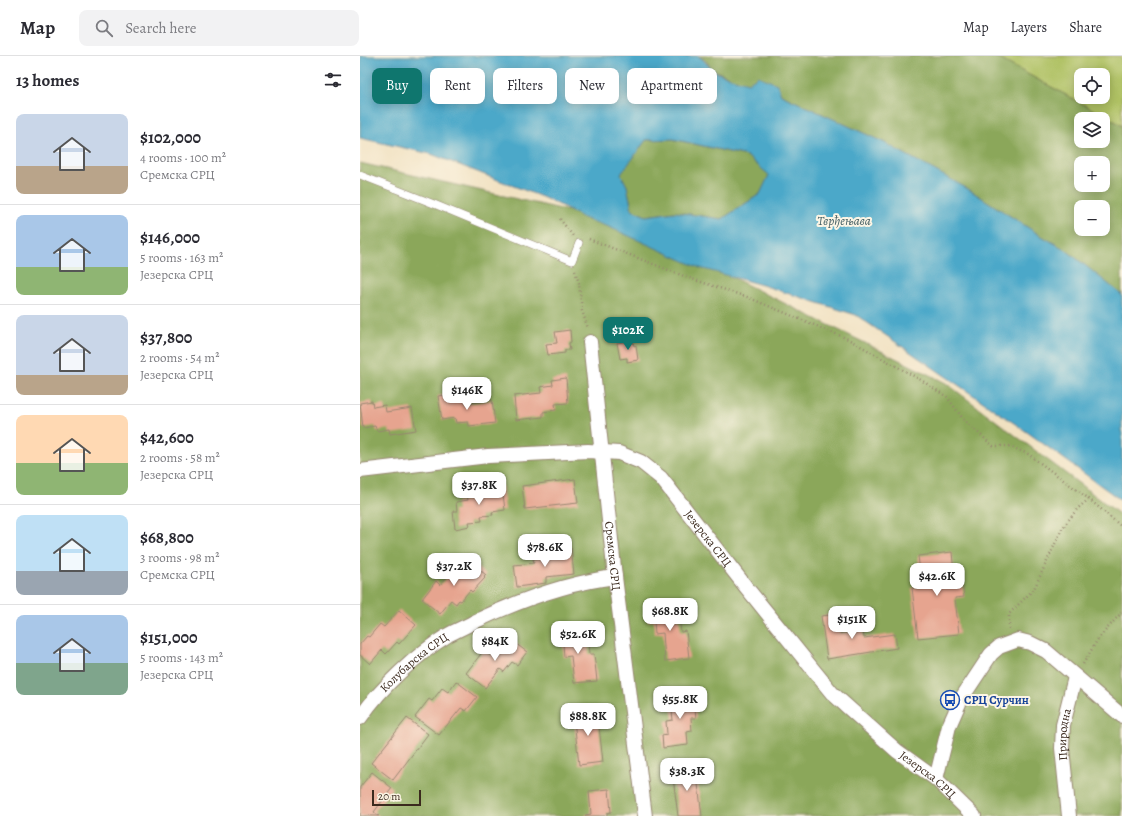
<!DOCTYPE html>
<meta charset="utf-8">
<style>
body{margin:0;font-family:Alegreya,serif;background:#f2f2f3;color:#2b2b33;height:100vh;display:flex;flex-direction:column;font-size:15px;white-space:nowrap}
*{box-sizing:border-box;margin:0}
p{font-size:13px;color:#7c7c81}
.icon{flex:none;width:22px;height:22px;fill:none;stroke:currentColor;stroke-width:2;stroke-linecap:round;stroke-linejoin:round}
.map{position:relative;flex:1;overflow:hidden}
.drawer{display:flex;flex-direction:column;background:#fff;width:360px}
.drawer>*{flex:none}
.hud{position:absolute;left:12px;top:12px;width:380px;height:36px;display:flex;gap:8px}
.controls{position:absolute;left:714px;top:12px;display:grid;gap:8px}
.controls a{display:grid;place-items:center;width:36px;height:36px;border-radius:8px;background:#fff;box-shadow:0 2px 10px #0003;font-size:20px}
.scale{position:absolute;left:12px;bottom:10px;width:49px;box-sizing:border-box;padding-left:4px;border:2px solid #3b2a1e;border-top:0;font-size:11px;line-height:14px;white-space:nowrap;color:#3b2a1e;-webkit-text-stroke:3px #fcf5e5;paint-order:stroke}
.price{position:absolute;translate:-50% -34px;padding:0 9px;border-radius:8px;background:#fff;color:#222;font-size:13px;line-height:26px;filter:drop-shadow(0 1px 2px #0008)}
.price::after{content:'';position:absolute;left:50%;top:24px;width:12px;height:9px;margin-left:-6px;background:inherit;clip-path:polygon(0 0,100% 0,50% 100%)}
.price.current{background:#0f766e;color:#fff}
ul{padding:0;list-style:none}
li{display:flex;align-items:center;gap:12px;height:100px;padding:0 16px}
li+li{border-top:1px solid #e1e1e2}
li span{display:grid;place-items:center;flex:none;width:112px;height:80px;border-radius:8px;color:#555}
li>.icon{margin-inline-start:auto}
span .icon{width:48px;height:48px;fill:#fffc;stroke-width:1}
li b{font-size:17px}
h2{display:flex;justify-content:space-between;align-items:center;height:48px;padding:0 16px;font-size:17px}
.chip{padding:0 14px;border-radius:8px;background:#fff;box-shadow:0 2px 10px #0003;font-size:14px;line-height:36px}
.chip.current{background:#0f766e;color:#fff}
header{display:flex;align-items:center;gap:24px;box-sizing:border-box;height:56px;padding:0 20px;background:#fff;border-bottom:1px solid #e1e1e2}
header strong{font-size:19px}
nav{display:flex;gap:22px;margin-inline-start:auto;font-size:14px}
.search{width:280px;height:36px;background:#f2f2f3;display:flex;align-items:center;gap:10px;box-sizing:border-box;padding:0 14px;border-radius:8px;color:#7c7c81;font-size:15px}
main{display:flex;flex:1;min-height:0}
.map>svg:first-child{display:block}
</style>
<header>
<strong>Map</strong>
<div class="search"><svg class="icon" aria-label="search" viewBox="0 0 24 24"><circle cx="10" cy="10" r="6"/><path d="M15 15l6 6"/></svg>Search here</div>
<nav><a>Map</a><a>Layers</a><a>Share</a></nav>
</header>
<main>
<section class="drawer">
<h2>13 homes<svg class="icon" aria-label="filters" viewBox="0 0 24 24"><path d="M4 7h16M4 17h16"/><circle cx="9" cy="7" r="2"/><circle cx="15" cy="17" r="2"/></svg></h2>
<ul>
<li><span style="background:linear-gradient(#c9d6e8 65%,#b9a48a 0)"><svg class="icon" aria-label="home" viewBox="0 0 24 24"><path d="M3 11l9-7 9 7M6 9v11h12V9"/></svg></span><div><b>$102,000</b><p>4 rooms · 100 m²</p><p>Сремска СРЦ</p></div></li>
<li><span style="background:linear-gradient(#a9c7e8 65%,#8fb573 0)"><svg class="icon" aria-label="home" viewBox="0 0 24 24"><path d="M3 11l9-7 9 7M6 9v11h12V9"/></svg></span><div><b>$146,000</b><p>5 rooms · 163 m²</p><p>Језерска СРЦ</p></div></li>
<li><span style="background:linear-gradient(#c9d6e8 75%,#b9a48a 0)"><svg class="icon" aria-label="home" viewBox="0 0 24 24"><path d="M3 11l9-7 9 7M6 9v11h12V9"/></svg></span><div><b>$37,800</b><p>2 rooms · 54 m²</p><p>Језерска СРЦ</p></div></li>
<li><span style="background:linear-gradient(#ffd9b3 60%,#8fb573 0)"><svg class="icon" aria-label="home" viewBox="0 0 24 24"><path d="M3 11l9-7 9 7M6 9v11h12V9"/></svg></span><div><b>$42,600</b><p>2 rooms · 58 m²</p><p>Језерска СРЦ</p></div></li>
<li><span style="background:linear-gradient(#bfe0f5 70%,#9aa5b1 0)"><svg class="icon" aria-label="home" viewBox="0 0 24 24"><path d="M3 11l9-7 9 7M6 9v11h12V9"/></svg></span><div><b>$68,800</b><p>3 rooms · 98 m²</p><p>Сремска СРЦ</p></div></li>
<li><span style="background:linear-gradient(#a9c7e8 60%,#7fa58c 0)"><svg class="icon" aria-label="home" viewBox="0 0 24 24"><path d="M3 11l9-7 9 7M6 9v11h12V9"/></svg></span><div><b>$151,000</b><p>5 rooms · 143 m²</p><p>Језерска СРЦ</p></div></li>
</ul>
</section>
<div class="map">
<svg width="762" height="760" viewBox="0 0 762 760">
<rect width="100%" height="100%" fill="#fcf5e5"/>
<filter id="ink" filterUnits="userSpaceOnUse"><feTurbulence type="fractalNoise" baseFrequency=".025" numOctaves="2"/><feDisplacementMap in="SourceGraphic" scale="8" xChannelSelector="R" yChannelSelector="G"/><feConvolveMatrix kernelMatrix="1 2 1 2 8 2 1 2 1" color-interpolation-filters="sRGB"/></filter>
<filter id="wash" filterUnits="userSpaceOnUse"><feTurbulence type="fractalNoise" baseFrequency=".012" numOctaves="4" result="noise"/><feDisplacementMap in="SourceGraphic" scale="16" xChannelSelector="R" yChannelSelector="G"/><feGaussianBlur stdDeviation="0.9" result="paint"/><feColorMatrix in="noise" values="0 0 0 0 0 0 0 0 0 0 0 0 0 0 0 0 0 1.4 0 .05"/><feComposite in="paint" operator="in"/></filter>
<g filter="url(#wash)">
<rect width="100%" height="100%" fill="#f1e1c1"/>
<path fill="#afc164" stroke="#757641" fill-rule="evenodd" d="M 634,0 L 762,0 L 762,70 L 756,66 ZM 721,19 L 743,19 L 743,41 L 721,41 Z"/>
<g fill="#8ba75a" stroke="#63683c" fill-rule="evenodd">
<path d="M 338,0 L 634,0 L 756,66 L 762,70 L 762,239 L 706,194 L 678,178 L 608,133 L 523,86 L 421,39 L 373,23 L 352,13 L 345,4 ZM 721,63 L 743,63 L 743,85 L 721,85 ZM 721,107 L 743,107 L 743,129 L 721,129 ZM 721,151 L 743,151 L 743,173 L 721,173 Z"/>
<path d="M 312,83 L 387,100 L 410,119 L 400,138 L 362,163 L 315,156 L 286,160 L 272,154 L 267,130 L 260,118 L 286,84 Z"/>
<path d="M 0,107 L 262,167 L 586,327 L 762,460 L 762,760 L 0,760 Z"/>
</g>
<path fill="#4ba8c9" stroke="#436974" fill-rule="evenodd" d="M 0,0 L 338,0 C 345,4 346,8 352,13 C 359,19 378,24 388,27 L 398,20 L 417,28 L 421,39 L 523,86 L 608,133 L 678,178 L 706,194 L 762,239 L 762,445 L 667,376 L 496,259 L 402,229 L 340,212 L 249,171 L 223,162 L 204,151 L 182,141 L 71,98 L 0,82 ZM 313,83 L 387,100 L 409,119 L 400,138 L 362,163 L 315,156 L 286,160 L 272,154 L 267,130 L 261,118 L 286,84 Z"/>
<g id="blocks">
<g fill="#e6a48f">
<path d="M 210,274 L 211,286 L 209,287 L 210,294 L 205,294 L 205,297 L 188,299 L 186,288 L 197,287 L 195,276 Z"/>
<path d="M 273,285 L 274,290 L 276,289 L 278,304 L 267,306 L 267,302 L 260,303 L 257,287 Z"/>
<path d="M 206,322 L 208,347 L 195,348 L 196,354 L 183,356 L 183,361 L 156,364 L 154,340 L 181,337 L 180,331 L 193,329 L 192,324 Z"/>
<path d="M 91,338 L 92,343 L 105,341 L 106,348 L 132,344 L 135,367 L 109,370 L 108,366 L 96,367 L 95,362 L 82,364 L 78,340 Z"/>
<path d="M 12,345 L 13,351 L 25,349 L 26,356 L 52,352 L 56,374 L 30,378 L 29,373 L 17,375 L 15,370 L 3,372 L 0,347 Z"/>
<path d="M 215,423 L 218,447 L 165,453 L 162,430 Z"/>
<path d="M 142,430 L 145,454 L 132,456 L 133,459 L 121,460 L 122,465 L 109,466 L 110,470 L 95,473 L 93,455 L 97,455 L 96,446 L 108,444 L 107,439 L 117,437 L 117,433 Z"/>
<path d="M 211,492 L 214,518 L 186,521 L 186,527 L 157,531 L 154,509 L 174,507 L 173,503 L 183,501 L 183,495 Z"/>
<path d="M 592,496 L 595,527 L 602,526 L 604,541 L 595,542 L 599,578 L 558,582 L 552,532 L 562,531 L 558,500 Z"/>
<path d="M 108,504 L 126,519 L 124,521 L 125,522 L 112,536 L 110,534 L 101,545 L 99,544 L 96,548 L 91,544 L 80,558 L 62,543 L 76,525 L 80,529 L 92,515 L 96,519 Z"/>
<path d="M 312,549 L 314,563 L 319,562 L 321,576 L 326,575 L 329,602 L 305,605 L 303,577 L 295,578 L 294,565 L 288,565 L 287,552 Z"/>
<path d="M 39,554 L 56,569 L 39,588 L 37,586 L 26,598 L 22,594 L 10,608 L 0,599 L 0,588 L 7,580 L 9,581 L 20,568 L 24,571 Z"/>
<path d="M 478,558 L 480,577 L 503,574 L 504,582 L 535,578 L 537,592 L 467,603 L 461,560 Z"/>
<path d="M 220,572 L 222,586 L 228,585 L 229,598 L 234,598 L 237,625 L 214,627 L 211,600 L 204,601 L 203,588 L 197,588 L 196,575 Z"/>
<path d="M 151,584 L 167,596 L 157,609 L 152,606 L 144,616 L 140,613 L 125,632 L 106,617 L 124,594 L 130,599 L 140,586 L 146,590 Z"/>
<path d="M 96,625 L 117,641 L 106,655 L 101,652 L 79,679 L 55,661 L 69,643 L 72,645 L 82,632 L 88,636 Z"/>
<path d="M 333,635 L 336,662 L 331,662 L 332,675 L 327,676 L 328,689 L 303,692 L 302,679 L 307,678 L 306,665 L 313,664 L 310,638 Z"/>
<path d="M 237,653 L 243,706 L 219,709 L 213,655 Z"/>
<path d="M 47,662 L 68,678 L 33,724 L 11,707 Z"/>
<path d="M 336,712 L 342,760 L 318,760 L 312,714 Z"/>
<path d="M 12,716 L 32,732 L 14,756 L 19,760 L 0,760 L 0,731 Z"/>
<path d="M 249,733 L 251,756 L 247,757 L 247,760 L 226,760 L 225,759 L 231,758 L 229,735 Z"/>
</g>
</g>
</g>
<g filter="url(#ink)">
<use href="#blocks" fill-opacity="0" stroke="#968670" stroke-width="1"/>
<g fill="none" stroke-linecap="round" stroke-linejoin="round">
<g stroke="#968670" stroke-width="8">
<path id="lane" d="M 0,119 L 74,148 L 212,205 L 219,187"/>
</g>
<g stroke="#968670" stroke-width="16">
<g id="street">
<path id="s1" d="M 230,286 L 255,521 L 285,760"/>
<path id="s2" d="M 0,415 L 128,400 L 228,395 L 259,397 L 281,406 L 301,422 L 386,531 L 472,637 L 537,695 L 576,723 L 614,760"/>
<path id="s3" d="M 0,662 C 22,630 56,599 88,579 C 97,574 107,570 116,565 C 160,544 206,527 255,521"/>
<path d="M 576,723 L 589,670 L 601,643 L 631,598 L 639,591 L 658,584 L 670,587 L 686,595 L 762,660"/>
<path id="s4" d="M 709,760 L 702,692 L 703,669 L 715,621"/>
</g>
</g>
<g stroke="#968670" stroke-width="2.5" stroke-dasharray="1 3" stroke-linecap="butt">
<path d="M 200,163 L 213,180"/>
<path d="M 229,183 L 329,222 L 387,241 L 488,283 L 561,324 L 587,341 L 604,364 L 633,390 L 649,390 L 668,398 L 729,443 L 762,471"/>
<path d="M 215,215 L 219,227 L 222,255 L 228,272"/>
<path d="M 649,573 L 649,558 L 674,533 L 702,473 L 717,453 L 729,443"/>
<path d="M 723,608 L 738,583 L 762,556"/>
</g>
<use href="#lane" stroke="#fff" stroke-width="7"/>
<use href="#street" stroke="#fff" stroke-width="14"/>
</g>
</g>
<defs>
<g id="bus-ring" transform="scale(1)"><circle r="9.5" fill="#fcf5e5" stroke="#1a4fb4" stroke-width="1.5"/><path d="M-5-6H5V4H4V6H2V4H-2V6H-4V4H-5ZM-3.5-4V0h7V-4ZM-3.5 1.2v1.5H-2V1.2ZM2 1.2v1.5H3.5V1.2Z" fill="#1a4fb4"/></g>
</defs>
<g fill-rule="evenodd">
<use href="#bus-ring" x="590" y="644"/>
</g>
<g text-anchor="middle" stroke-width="4" stroke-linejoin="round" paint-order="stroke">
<g font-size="12" fill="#3b2a1e" stroke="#fcf5e5">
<text dy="4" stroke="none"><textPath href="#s2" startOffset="386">Језерска СРЦ</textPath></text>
<text dy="4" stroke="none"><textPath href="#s1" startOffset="215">Сремска СРЦ</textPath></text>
<text dy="4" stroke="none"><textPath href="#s3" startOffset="78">Колубарска СРЦ</textPath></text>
<text dy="4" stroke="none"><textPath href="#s4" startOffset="82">Природна</textPath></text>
<text dy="4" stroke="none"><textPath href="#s2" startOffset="710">Језерска СРЦ</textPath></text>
</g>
<g font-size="12" font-weight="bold" fill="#164399" stroke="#fcf5e5" text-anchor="start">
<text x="604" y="648">СРЦ Сурчин</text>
</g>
<g font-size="13" font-style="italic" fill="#415c62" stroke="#fcf5e5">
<text x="484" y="169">Тврђењава</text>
</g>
</g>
</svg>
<div class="controls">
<a><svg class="icon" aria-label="locate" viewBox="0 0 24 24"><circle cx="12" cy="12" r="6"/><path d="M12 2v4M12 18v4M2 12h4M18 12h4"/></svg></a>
<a><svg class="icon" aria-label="layers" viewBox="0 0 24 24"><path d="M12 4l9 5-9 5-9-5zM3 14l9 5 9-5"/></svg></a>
<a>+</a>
<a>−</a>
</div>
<div class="scale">20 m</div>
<b class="price current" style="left:268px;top:295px">$102K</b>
<b class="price" style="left:107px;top:355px">$146K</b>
<b class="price" style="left:119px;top:450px">$37.8K</b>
<b class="price" style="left:185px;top:512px">$78.6K</b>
<b class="price" style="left:94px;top:531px">$37.2K</b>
<b class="price" style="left:577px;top:541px">$42.6K</b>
<b class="price" style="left:310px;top:576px">$68.8K</b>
<b class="price" style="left:492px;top:584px">$151K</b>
<b class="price" style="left:218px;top:599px">$52.6K</b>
<b class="price" style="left:135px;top:606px">$84K</b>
<b class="price" style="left:320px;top:664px">$55.8K</b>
<b class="price" style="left:228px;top:681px">$88.8K</b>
<b class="price" style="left:327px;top:736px">$38.3K</b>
<div class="hud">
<a class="chip current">Buy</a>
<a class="chip">Rent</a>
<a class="chip">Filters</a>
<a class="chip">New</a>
<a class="chip">Apartment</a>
</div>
</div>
</main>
